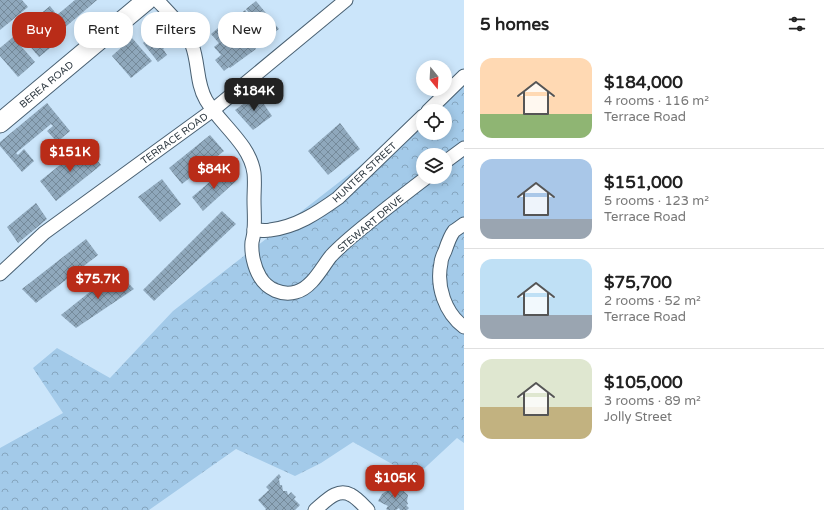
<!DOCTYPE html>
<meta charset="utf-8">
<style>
body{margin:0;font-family:"Varela Round",sans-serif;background:#f2f2f2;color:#222;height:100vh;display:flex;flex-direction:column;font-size:15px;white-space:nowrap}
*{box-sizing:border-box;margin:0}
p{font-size:13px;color:#767676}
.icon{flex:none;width:22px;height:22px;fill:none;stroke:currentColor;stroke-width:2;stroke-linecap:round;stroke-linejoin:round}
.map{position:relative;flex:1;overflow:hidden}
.sheet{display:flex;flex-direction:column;background:#fff;width:360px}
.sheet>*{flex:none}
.top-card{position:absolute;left:12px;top:12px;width:380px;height:36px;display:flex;gap:8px}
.needle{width:26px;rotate:162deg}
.controls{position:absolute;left:416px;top:60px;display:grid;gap:8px}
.controls a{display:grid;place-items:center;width:36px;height:36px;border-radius:50%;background:#fff;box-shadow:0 2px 10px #0003;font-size:20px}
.price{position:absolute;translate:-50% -34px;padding:0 9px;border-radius:8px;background:#b92c18;color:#fff;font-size:13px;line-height:26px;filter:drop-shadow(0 1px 2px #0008)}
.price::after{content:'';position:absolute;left:50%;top:24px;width:12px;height:9px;margin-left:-6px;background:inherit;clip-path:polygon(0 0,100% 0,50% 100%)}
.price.selected{background:#222;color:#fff}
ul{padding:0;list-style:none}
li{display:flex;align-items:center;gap:12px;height:100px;padding:0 16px}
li+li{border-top:1px solid #e0e0e0}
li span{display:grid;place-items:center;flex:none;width:112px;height:80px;border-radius:12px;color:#555}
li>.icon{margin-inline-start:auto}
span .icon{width:48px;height:48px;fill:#fffc;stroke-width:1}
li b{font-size:17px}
h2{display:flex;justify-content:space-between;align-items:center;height:48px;padding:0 16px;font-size:17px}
.tag{padding:0 14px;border-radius:16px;background:#fff;box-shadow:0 2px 10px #0003;font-size:14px;line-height:36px}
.tag.selected{background:#b92c18;color:#fff}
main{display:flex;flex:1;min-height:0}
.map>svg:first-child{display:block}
</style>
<main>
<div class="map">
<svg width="464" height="510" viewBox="0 0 464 510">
<defs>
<pattern id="forest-crowns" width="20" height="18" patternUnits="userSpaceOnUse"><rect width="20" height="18" fill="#a3cae9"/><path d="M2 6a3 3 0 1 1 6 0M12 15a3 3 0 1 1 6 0" fill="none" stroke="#85a5be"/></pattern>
<pattern id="building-cross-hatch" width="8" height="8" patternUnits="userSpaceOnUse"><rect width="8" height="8" fill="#8fa8bc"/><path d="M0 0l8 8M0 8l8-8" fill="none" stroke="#758a9a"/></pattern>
</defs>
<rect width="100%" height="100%" fill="#cbe5fa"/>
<path fill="url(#forest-crowns)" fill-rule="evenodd" d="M 464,75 L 464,443 L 457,438 L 415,477 L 353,442 L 321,463 L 295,476 L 236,449 L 149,510 L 0,510 L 0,448 L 63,413 L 33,368 L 57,348 L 110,378 L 173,311 L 423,117 L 423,133 L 445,133 L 445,111 L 431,111 ZM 423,155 L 445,155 L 445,177 L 423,177 Z"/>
<g fill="url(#building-cross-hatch)">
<path d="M 0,0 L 22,0 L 28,7 L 0,30 Z"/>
<path d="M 75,0 L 97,0 L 56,35 L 39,15 L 50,6 L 57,15 Z"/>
<path d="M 256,1 L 279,29 L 258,45 L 235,19 L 245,10 L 251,18 L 252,17 L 246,9 Z"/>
<path d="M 31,16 L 55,44 L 39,57 L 15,29 Z"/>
<path d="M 225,22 L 238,37 L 243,33 L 256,49 L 230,68 L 229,67 L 224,71 L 215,60 L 221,55 L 214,47 L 219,43 L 211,34 Z"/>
<path d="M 160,29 L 171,42 L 163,49 L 167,55 L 158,62 L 143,43 L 147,39 L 145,36 L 153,30 L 155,32 Z"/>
<path d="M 13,37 L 35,62 L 18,77 L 0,56 L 0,48 Z"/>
<path d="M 132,38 L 152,61 L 131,78 L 112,56 Z"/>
<path d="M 257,94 L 272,116 L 253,130 L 235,110 Z"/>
<path d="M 47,103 L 70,131 L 57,142 L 47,131 L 53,126 L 51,124 L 16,153 L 18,155 L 24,149 L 34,161 L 22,172 L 0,146 L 0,142 Z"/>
<path d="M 340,123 L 360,149 L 328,175 L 308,151 Z"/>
<path d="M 210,135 L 224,151 L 182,184 L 169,168 Z"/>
<path d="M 85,145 L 101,165 L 56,201 L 40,181 Z"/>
<path d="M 225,169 L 236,181 L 203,211 L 192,197 Z"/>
<path d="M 162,179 L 181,204 L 160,222 L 138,197 Z"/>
<path d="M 36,203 L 47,219 L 18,243 L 7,227 Z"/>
<path d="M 222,211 L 236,224 L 154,301 L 143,290 Z"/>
<path d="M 86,239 L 98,255 L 36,303 L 22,289 Z"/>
<path d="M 116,271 L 134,289 L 76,328 L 61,315 Z"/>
<path d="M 279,474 L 281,477 L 279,479 L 280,485 L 282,485 L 283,491 L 287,491 L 288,495 L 291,492 L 296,497 L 294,499 L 300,505 L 295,510 L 265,510 L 266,509 L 258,500 L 269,490 L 266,487 Z"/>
<path d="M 394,483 L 408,495 L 407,501 L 408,504 L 406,505 L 409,508 L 407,510 L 400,510 L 399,508 L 396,510 L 388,510 L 386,509 L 388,506 L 378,501 L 382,494 L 388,490 Z"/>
</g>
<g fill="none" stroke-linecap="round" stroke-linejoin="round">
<g stroke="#496072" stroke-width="15">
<g id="street">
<path d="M 157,0 C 168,12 187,30 192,45 C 199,63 196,83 206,100 C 220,124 250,144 254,173 C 255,181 254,191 254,200 C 254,210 255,220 254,230 C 254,234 253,238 252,242 C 251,253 254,267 260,277 C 267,289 282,296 296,292 C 312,288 322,267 331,256 C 345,241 361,229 377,216 C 393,203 410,190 427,177"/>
<path d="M 428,111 L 464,76"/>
<path d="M 445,162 L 464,148"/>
<path d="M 464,224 C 461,226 457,229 454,231 C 450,236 447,245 445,251 C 443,255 441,259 441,263 C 436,286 445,313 464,327"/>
<path d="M 254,230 C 260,230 265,231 270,230 C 296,227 317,213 338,198 L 423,116"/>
<path d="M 0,274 L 44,233 L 213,110 L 346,0"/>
<path d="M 315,510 C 325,502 337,487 351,495 C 357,498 363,505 368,510"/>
</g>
</g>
<g stroke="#496072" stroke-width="21">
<path id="secondary" d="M 0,123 L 147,0"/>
</g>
<use href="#street" stroke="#fff" stroke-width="13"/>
<use href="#secondary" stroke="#fff" stroke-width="19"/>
</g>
<g text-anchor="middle" stroke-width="3" stroke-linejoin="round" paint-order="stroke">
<g font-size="10" fill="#2d3840" stroke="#fff">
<text transform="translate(46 84) rotate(-40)" y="4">BEREA ROAD</text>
<text transform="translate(174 138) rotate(-36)" y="4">TERRACE ROAD</text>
<text transform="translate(364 172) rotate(-43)" y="4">HUNTER STREET</text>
<text transform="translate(370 223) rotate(-40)" y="4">STEWART DRIVE</text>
</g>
</g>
</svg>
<div class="controls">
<a><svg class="needle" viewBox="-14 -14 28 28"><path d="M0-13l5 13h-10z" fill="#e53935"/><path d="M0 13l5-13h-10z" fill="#767676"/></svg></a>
<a><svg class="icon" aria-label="locate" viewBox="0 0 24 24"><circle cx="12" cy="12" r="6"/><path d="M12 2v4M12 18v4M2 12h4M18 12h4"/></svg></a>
<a><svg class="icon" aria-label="layers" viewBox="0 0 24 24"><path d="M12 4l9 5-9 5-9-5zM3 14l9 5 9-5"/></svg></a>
</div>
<b class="price selected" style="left:254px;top:112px">$184K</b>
<b class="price" style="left:70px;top:173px">$151K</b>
<b class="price" style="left:214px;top:190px">$84K</b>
<b class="price" style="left:98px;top:300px">$75.7K</b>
<b class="price" style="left:395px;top:499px">$105K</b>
<div class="top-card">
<a class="tag selected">Buy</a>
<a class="tag">Rent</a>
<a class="tag">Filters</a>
<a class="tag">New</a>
</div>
</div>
<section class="sheet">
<h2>5 homes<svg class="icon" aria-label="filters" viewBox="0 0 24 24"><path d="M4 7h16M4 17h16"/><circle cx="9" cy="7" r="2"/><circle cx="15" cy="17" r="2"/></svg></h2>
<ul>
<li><span style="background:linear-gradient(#ffd9b3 70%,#8fb573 0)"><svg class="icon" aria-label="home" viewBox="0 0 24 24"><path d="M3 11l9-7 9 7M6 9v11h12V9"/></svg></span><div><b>$184,000</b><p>4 rooms · 116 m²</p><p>Terrace Road</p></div></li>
<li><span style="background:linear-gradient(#a9c7e8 75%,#9aa5b1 0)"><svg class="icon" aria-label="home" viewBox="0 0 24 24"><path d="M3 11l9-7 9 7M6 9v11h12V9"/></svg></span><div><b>$151,000</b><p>5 rooms · 123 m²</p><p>Terrace Road</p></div></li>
<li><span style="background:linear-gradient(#bfe0f5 70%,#9aa5b1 0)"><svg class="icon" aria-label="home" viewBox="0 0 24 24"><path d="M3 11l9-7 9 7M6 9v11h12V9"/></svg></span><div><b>$75,700</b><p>2 rooms · 52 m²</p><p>Terrace Road</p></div></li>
<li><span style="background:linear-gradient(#dfe7d0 60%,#c2b280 0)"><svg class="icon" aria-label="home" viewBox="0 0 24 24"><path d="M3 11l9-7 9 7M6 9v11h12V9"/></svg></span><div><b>$105,000</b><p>3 rooms · 89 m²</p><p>Jolly Street</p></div></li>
</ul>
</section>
</main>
